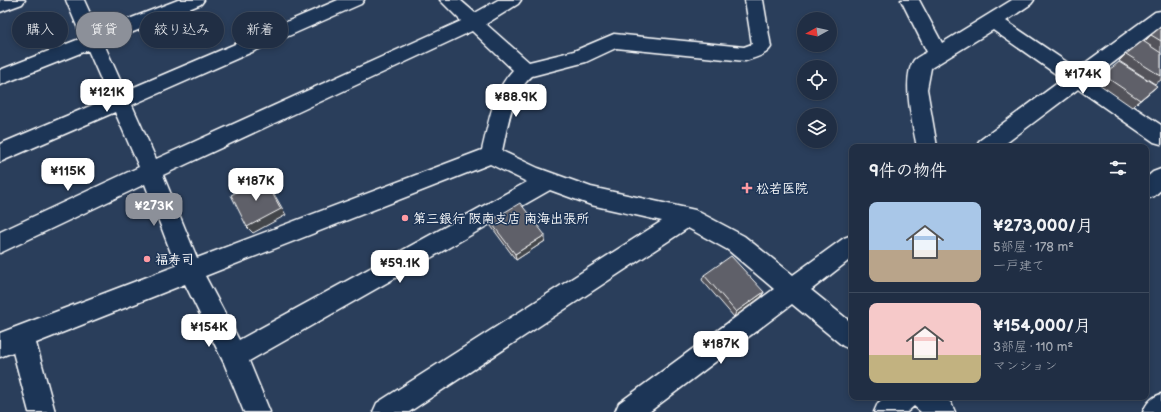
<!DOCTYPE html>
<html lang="ja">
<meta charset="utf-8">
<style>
body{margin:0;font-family:"Balsamiq Sans","Klee One",sans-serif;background:#28364b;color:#f1f3f6;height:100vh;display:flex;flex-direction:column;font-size:15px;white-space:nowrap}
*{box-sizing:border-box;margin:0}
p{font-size:13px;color:#a2a8b2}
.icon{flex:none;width:22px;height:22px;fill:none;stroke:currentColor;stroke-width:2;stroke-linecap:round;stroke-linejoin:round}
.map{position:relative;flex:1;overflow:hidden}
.drawer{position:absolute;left:849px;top:144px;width:300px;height:256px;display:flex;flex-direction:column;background:#202e44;border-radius:8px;box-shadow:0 2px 6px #0003,0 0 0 1px #3d4a5d}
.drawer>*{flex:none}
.top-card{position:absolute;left:12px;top:12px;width:380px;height:36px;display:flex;gap:8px}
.needle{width:26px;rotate:262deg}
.fabs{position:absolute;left:797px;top:12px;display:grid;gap:8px}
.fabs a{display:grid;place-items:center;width:40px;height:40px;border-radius:50%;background:#202e44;box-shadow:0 2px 6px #0003,0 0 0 1px #3d4a5d;font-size:20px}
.price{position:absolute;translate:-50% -34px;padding:0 9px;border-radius:8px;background:#fff;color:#222;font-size:13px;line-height:26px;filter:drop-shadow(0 1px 2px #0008)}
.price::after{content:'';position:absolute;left:50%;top:24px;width:12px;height:9px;margin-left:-6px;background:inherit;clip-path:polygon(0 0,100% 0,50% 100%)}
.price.selected{background:#8c9099;color:#fff}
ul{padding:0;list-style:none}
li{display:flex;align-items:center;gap:12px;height:100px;padding:0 20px}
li+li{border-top:1px solid #3d4a5d}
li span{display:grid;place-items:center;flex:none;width:112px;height:80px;border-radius:8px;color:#555}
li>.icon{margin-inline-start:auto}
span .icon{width:48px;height:48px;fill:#fffc;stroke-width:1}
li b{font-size:17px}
h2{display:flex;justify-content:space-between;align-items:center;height:48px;padding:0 20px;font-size:17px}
.tag{padding:0 14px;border-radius:18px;background:#202e44;box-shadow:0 2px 6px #0003,0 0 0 1px #3d4a5d;font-size:14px;line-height:36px}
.tag.selected{background:#8c9099;color:#fff}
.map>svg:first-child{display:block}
</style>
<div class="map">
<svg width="1161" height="412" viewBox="0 0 1161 412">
<rect width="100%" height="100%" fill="#2a3e5b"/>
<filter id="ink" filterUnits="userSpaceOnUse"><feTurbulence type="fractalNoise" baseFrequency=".025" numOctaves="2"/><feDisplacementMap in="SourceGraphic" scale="8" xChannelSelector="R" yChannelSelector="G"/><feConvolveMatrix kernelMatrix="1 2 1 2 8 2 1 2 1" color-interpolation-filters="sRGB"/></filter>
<g filter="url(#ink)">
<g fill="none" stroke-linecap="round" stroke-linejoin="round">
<g stroke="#fff" stroke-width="3">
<g id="minor">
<path d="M 0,0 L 25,0 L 22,4 L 0,12 Z"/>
<path d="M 66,0 L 84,0 L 98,31 L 178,0 L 204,0 L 201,4 L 104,44 L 125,91 L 338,0 L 364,0 L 361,4 L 132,105 L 156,159 L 461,21 L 440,0 L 460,0 L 475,13 L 498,0 L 521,0 L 518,4 L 486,24 L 529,62 L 574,51 L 614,34 L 744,47 L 752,44 L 745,0 L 763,0 L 771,47 C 767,55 754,58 745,61 L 616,48 L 586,62 L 532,76 C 511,94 508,125 502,151 L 538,168 L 591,187 L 695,210 L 744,236 L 793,275 L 844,238 L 852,235 L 852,258 L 811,290 L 852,323 L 852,350 L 843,346 L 792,304 L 649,412 L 615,412 L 619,403 L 774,289 L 728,250 L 688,228 L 409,412 L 373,412 L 377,403 L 662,221 L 591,205 L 550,190 L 249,361 L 270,412 L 244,412 L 224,363 L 185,284 L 36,343 L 55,412 L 29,412 L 13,352 L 0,357 L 0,333 L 176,266 L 145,184 L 0,253 L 0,232 L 139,167 L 115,112 L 0,162 L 0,144 L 109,98 L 88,50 L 0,85 L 0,70 L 82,38 ZM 472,31 L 513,70 C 493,91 489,122 482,150 L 197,258 L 163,175 ZM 490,164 L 527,182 L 239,340 L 205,276 Z"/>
<path d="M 901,0 L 919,0 L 942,43 L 1012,0 L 1034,0 L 1031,4 L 1006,21 L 1077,69 L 1155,12 L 1161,11 L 1161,26 L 1092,79 L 1161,125 L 1161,144 L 1154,142 L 1078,89 L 1001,147 L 976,147 L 979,141 L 1063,79 L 993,30 L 931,68 L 927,89 L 937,147 L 917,147 C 913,126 901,78 914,60 C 917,57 923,54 927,52 Z"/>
<path d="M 1161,169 L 1161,190 L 1154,196 L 1146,199 L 1146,178 L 1153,172 Z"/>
<path d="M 1161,394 L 1161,412 L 1143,412 C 1147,402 1151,398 1161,394 Z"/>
<path d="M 885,397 L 944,397 L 951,403 L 955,412 L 921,412 L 914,406 L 907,412 L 874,412 L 878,403 Z"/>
</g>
</g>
<use href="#minor" fill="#1d3557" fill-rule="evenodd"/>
</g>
<g fill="#52535a" stroke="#fff">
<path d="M 1161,27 L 1161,80 L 1155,84 L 1119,61 L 1126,54 L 1144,42 L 1151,35 Z"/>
<path d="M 1103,75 L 1157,86 L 1132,107 L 1096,82 Z"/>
<path d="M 490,221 L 545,241 L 516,260 L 491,226 Z"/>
<path d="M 704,275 L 764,292 L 761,297 L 734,317 L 702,280 Z"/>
</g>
<g fill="#42444a" stroke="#fff">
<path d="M 1157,86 L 1149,93 L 1132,107 L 1140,100 Z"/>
<path d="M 264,178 L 269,185 L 286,215 L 253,233 L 247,227 Z"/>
<path d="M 545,235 L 545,241 L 516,260 L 515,254 Z"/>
<path d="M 764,292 L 761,297 L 734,317 L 736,312 Z"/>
</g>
<g fill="#5f6169" stroke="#fff">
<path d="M 1161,27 L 1161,41 L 1151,35 Z"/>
<path d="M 1143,41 L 1161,53 L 1161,76 L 1126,54 Z"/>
<path d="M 1119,62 L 1157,86 L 1140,100 L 1103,75 Z"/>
<path d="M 264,178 L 281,209 L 247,227 L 231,195 Z"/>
<path d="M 520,203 L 545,235 L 515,254 L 490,221 Z"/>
<path d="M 731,256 L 764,292 L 736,312 L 704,275 Z"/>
</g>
</g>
<g fill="#ff9aa2" stroke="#1d3557" stroke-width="1.5">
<path d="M745 182h4v4h4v4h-4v4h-4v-4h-4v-4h4z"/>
<circle cx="405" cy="218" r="4"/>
<circle cx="147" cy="259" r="4"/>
</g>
<g text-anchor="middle" stroke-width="3" stroke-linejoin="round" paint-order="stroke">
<g font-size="13" font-weight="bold" fill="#fff" stroke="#1d3557" text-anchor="start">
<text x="756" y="193">松若医院</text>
<text x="413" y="223">第三銀行 阪南支店 南海出張所</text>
<text x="155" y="264">福寿司</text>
</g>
</g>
</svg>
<div class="fabs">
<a><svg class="needle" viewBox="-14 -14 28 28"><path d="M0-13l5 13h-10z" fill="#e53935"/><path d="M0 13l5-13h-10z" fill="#a2a8b2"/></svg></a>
<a><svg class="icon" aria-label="locate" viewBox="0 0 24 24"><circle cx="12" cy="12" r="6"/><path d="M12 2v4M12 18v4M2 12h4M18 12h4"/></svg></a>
<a><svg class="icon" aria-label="layers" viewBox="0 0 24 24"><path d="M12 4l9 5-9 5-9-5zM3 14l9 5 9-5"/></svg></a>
</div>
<b class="price" style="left:1083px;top:95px">¥174K</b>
<b class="price" style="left:107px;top:113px">¥121K</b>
<b class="price" style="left:516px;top:118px">¥88.9K</b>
<b class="price" style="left:68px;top:192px">¥115K</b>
<b class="price" style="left:256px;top:202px">¥187K</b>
<b class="price selected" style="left:154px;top:227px">¥273K</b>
<b class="price" style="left:400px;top:284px">¥59.1K</b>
<b class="price" style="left:209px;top:348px">¥154K</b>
<b class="price" style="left:721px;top:365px">¥187K</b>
<div class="top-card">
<a class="tag">購入</a>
<a class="tag selected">賃貸</a>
<a class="tag">絞り込み</a>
<a class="tag">新着</a>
</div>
<section class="drawer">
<h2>9件の物件<svg class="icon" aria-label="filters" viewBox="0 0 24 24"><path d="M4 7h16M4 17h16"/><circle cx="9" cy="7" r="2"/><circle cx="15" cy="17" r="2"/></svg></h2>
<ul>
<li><span style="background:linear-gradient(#a9c7e8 60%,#b9a48a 0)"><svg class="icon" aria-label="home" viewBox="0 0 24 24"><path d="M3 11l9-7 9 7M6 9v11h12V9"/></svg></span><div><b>¥273,000/月</b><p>5部屋 · 178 m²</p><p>一戸建て</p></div></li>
<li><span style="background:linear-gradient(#f6c9c9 65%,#c2b280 0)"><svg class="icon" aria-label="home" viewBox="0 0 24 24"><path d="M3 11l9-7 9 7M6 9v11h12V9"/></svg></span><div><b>¥154,000/月</b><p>3部屋 · 110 m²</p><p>マンション</p></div></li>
</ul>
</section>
</div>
